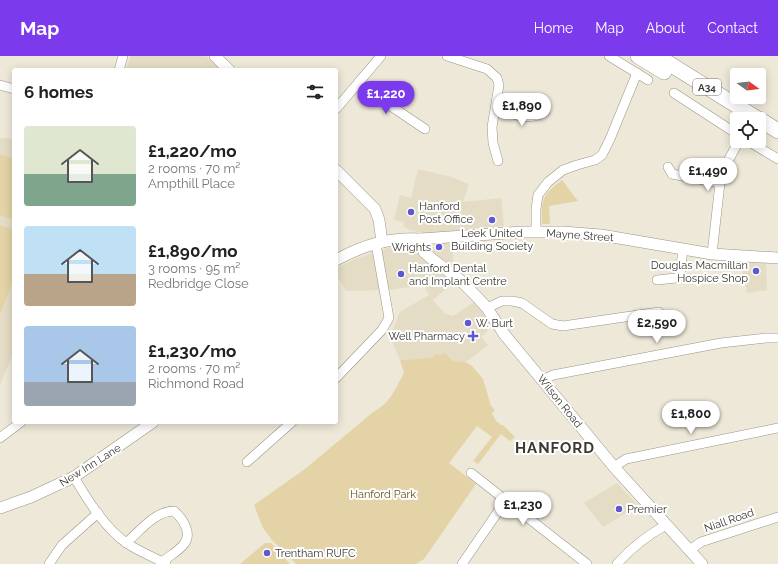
<!DOCTYPE html>
<meta charset="utf-8">
<style>
body{margin:0;font-family:Raleway,sans-serif;background:#f6f6f6;color:#222;height:100vh;display:flex;flex-direction:column;font-size:15px;white-space:nowrap}
*{box-sizing:border-box;margin:0}
p{font-size:13px;color:#767676}
.icon{flex:none;width:22px;height:22px;fill:none;stroke:currentColor;stroke-width:2;stroke-linecap:round;stroke-linejoin:round}
.map{position:relative;flex:1;overflow:hidden}
.drawer{position:absolute;left:12px;top:12px;width:326px;height:356px;display:flex;flex-direction:column;background:#fff;border-radius:4px;box-shadow:0 2px 10px #0003}
.drawer>*{flex:none}
.needle{width:26px;rotate:105deg}
.controls{position:absolute;left:730px;top:12px;display:grid;gap:8px}
.controls a{display:grid;place-items:center;width:36px;height:36px;border-radius:4px;background:#fff;box-shadow:0 2px 10px #0003;font-size:20px}
.price{position:absolute;translate:-50% -34px;padding:0 9px;border-radius:14px;background:#fff;color:#222;font-size:13px;line-height:26px;filter:drop-shadow(0 1px 2px #0008)}
.price::after{content:'';position:absolute;left:50%;top:24px;width:12px;height:9px;margin-left:-6px;background:inherit;clip-path:polygon(0 0,100% 0,50% 100%)}
.price.active{background:#7c3aed;color:#fff}
ul{padding:0;list-style:none}
li{display:flex;align-items:center;gap:12px;height:100px;padding:0 12px}
li span{display:grid;place-items:center;flex:none;width:112px;height:80px;border-radius:4px;color:#555}
li>.icon{margin-inline-start:auto}
span .icon{width:48px;height:48px;fill:#fffc;stroke-width:1}
li b{font-size:17px}
h2{display:flex;justify-content:space-between;align-items:center;height:48px;padding:0 12px;font-size:17px}
header{display:flex;align-items:center;gap:24px;box-sizing:border-box;height:56px;padding:0 20px;background:#7c3aed;color:#fff}
header strong{font-size:19px}
nav{display:flex;gap:22px;margin-inline-start:auto;font-size:14px}
.map>svg:first-child{display:block}
</style>
<header>
<strong>Map</strong>
<nav><a>Home</a><a>Map</a><a>About</a><a>Contact</a></nav>
</header>
<div class="map">
<svg width="778" height="508" viewBox="0 0 778 508">
<rect width="100%" height="100%" fill="#eee8d8"/>
<g fill="#e4dcc4">
<path d="M 131,0 L 206,0 L 222,14 L 126,14 Z"/>
<path d="M 0,82 L 14,83 L 14,296 L 0,329 Z"/>
<path d="M 418,113 L 451,121 L 469,128 L 463,146 L 501,142 L 504,170 L 462,173 L 441,177 L 426,178 L 410,174 L 403,170 L 404,166 L 394,164 L 400,139 L 411,142 Z"/>
<path d="M 453,185 L 453,207 L 456,213 L 435,198 L 433,193 L 434,188 Z"/>
<path d="M 402,189 L 412,191 L 454,226 L 433,244 L 444,257 L 453,260 L 474,246 L 490,267 L 488,275 L 481,281 L 488,289 L 469,304 L 462,307 L 453,305 L 439,300 L 432,302 L 400,304 L 390,281 L 400,256 L 429,239 L 424,229 L 389,234 L 346,235 L 336,218 L 336,212 L 355,203 L 388,192 Z"/>
<path d="M 741,206 L 766,207 L 767,234 L 747,237 Z"/>
<path d="M 617,427 L 638,450 L 603,471 L 584,447 Z"/>
</g>
<g fill="#e3d3a6">
<path d="M 0,98 L 14,103 L 14,164 L 0,159 Z"/>
<path d="M 562,124 L 578,145 L 549,150 L 550,168 L 542,168 C 541,144 542,139 562,124 Z"/>
<path d="M 0,169 L 14,174 L 14,222 L 0,258 Z"/>
<path d="M 445,297 L 453,305 L 466,306 L 472,310 L 483,323 L 491,350 L 495,354 L 492,357 L 496,365 L 501,369 L 503,369 L 515,381 L 510,385 L 501,378 L 478,408 L 473,405 L 492,381 L 477,370 L 449,407 L 476,428 L 424,503 L 416,508 L 296,508 L 272,484 L 263,472 L 254,449 L 305,413 L 372,357 C 391,346 394,335 404,317 L 400,304 L 432,302 L 436,298 L 439,300 Z"/>
<path d="M 265,487 L 271,487 L 290,508 L 240,508 Z"/>
</g>
<g fill="none" stroke-linecap="round" stroke-linejoin="round">
<g stroke="#999485" stroke-width="10">
<g id="minor">
<path d="M 447,0 L 487,13 L 497,22 L 499,29 L 492,71 L 493,87 L 498,105"/>
<path d="M 609,0 L 648,24"/>
<path d="M 119,14 L 123,0"/>
<path d="M 358,28 L 425,73"/>
<path d="M 0,29 L 14,33"/>
<path d="M 674,37 L 737,78"/>
<path d="M 496,52 C 514,58 527,66 545,56"/>
<path d="M 336,53 L 381,0"/>
<path d="M 748,85 L 778,103"/>
<path d="M 668,111 L 672,118 L 720,127"/>
<path d="M 536,176 L 536,153 L 538,139 L 548,126 L 563,114 L 577,109 L 595,104 L 602,99 L 610,83 L 637,17"/>
<path d="M 712,198 L 720,127 L 723,114 L 739,85"/>
<path d="M 657,224 L 676,222 L 680,219 L 683,193"/>
<path d="M 487,252 L 502,245 L 512,245 L 522,247 L 552,268 L 563,270 L 659,256"/>
<path d="M 336,322 L 382,274 L 389,262 L 376,188"/>
<path d="M 543,324 L 553,319 L 721,287 L 766,282 L 778,282"/>
<path d="M 0,382 L 21,366"/>
<path d="M 247,406 L 292,366"/>
<path d="M 614,411 L 626,403 L 778,372"/>
<path d="M 471,417 L 587,508"/>
<path d="M 74,421 C 87,443 106,474 128,488 C 140,496 154,501 166,508"/>
<path d="M 126,487 C 140,475 155,455 174,455 C 182,462 193,477 184,488 C 179,495 169,500 162,506"/>
<path d="M 690,494 L 701,486 L 778,461"/>
<path d="M 49,508 L 62,489 L 98,457"/>
<path d="M 462,508 L 506,444"/>
<path d="M 617,508 C 631,492 648,479 666,469"/>
</g>
</g>
<g stroke="#999485" stroke-width="12">
<g id="tertiary">
<path d="M 215,0 L 229,14"/>
<path d="M 336,114 L 375,153 L 379,164 L 382,186"/>
<path d="M 421,183 L 424,196 L 432,203 L 459,223 L 478,242 L 487,252 L 504,278 L 614,411 L 702,508"/>
<path d="M 336,204 C 364,189 389,181 421,183 L 522,176 L 563,176 L 601,179 L 712,198 L 778,202"/>
<path d="M 0,452 L 31,441 L 74,421 L 153,366"/>
</g>
</g>
<g stroke="#999485" stroke-width="16">
<g id="trunk">
<path d="M 638,0 L 664,16"/>
<path d="M 657,0 L 758,63"/>
<path d="M 759,63 L 778,75"/>
</g>
</g>
<use href="#minor" stroke="#fff" stroke-width="9"/>
<use href="#tertiary" stroke="#fff" stroke-width="11"/>
<use href="#trunk" stroke="#fff" stroke-width="15"/>
</g>
<g fill="#5d58d0" stroke="#fff" stroke-width="1.5">
<circle cx="411" cy="156" r="4"/>
<circle cx="492" cy="164" r="4"/>
<circle cx="439" cy="191" r="4"/>
<circle cx="756" cy="215" r="4"/>
<circle cx="401" cy="218" r="4"/>
<circle cx="468" cy="267" r="4"/>
<path d="M471 274h4v4h4v4h-4v4h-4v-4h-4v-4h4z"/>
<circle cx="619" cy="453" r="4"/>
<circle cx="267" cy="497" r="4"/>
</g>
<g text-anchor="middle" stroke-width="4" stroke-linejoin="round" paint-order="stroke">
<rect fill="#fff" stroke="#757470" stroke-width="1" x="693" y="23" width="28" height="16" rx="3"/>
<g font-size="10" font-weight="bold" fill="#3a3832">
<text x="707" y="35">A34</text>
</g>
<g font-size="11" fill="#3a3832" stroke="#fff" text-anchor="start">
<text x="419" y="154">Hanford<tspan x="419" dy="13">Post Office</tspan></text>
<text x="492" y="181" text-anchor="middle">Leek United<tspan x="492" dy="13">Building Society</tspan></text>
<text x="431" y="195" text-anchor="end">Wrights</text>
<text x="748" y="213" text-anchor="end">Douglas Macmillan<tspan x="748" dy="13">Hospice Shop</tspan></text>
<text x="409" y="216">Hanford Dental<tspan x="409" dy="13">and Implant Centre</tspan></text>
<text x="476" y="271">W. Burt</text>
<text x="465" y="284" text-anchor="end">Well Pharmacy</text>
<text x="627" y="457">Premier</text>
<text x="275" y="501">Trentham RUFC</text>
</g>
<g font-size="11" fill="#3a3832" stroke="#fff">
<text transform="translate(580 179) rotate(4)" y="4">Mayne Street</text>
<text transform="translate(560 345) rotate(51)" y="4">Wilson Road</text>
<text transform="translate(90 409) rotate(-32)" y="4">New Inn Lane</text>
<text transform="translate(729 464) rotate(-19)" y="4">Niall Road</text>
</g>
<g font-size="11" fill="#64531e" stroke="#fff">
<text x="383" y="442">Hanford Park</text>
</g>
<g font-size="15" font-weight="bold" letter-spacing="1" fill="#3a3832" stroke="#fff">
<text x="555" y="397">HANFORD</text>
</g>
</g>
</svg>
<div class="controls">
<a><svg class="needle" viewBox="-14 -14 28 28"><path d="M0-13l5 13h-10z" fill="#e53935"/><path d="M0 13l5-13h-10z" fill="#767676"/></svg></a>
<a><svg class="icon" aria-label="locate" viewBox="0 0 24 24"><circle cx="12" cy="12" r="6"/><path d="M12 2v4M12 18v4M2 12h4M18 12h4"/></svg></a>
</div>
<b class="price active" style="left:386px;top:59px">£1,220</b>
<b class="price" style="left:522px;top:71px">£1,890</b>
<b class="price" style="left:708px;top:136px">£1,490</b>
<b class="price" style="left:657px;top:288px">£2,590</b>
<b class="price" style="left:691px;top:379px">£1,800</b>
<b class="price" style="left:523px;top:470px">£1,230</b>
<section class="drawer">
<h2>6 homes<svg class="icon" aria-label="filters" viewBox="0 0 24 24"><path d="M4 7h16M4 17h16"/><circle cx="9" cy="7" r="2"/><circle cx="15" cy="17" r="2"/></svg></h2>
<ul>
<li><span style="background:linear-gradient(#dfe7d0 60%,#7fa58c 0)"><svg class="icon" aria-label="home" viewBox="0 0 24 24"><path d="M3 11l9-7 9 7M6 9v11h12V9"/></svg></span><div><b>£1,220/mo</b><p>2 rooms · 70 m²</p><p>Ampthill Place</p></div></li>
<li><span style="background:linear-gradient(#bfe0f5 60%,#b9a48a 0)"><svg class="icon" aria-label="home" viewBox="0 0 24 24"><path d="M3 11l9-7 9 7M6 9v11h12V9"/></svg></span><div><b>£1,890/mo</b><p>3 rooms · 95 m²</p><p>Redbridge Close</p></div></li>
<li><span style="background:linear-gradient(#a9c7e8 70%,#9aa5b1 0)"><svg class="icon" aria-label="home" viewBox="0 0 24 24"><path d="M3 11l9-7 9 7M6 9v11h12V9"/></svg></span><div><b>£1,230/mo</b><p>2 rooms · 70 m²</p><p>Richmond Road</p></div></li>
</ul>
</section>
</div>
